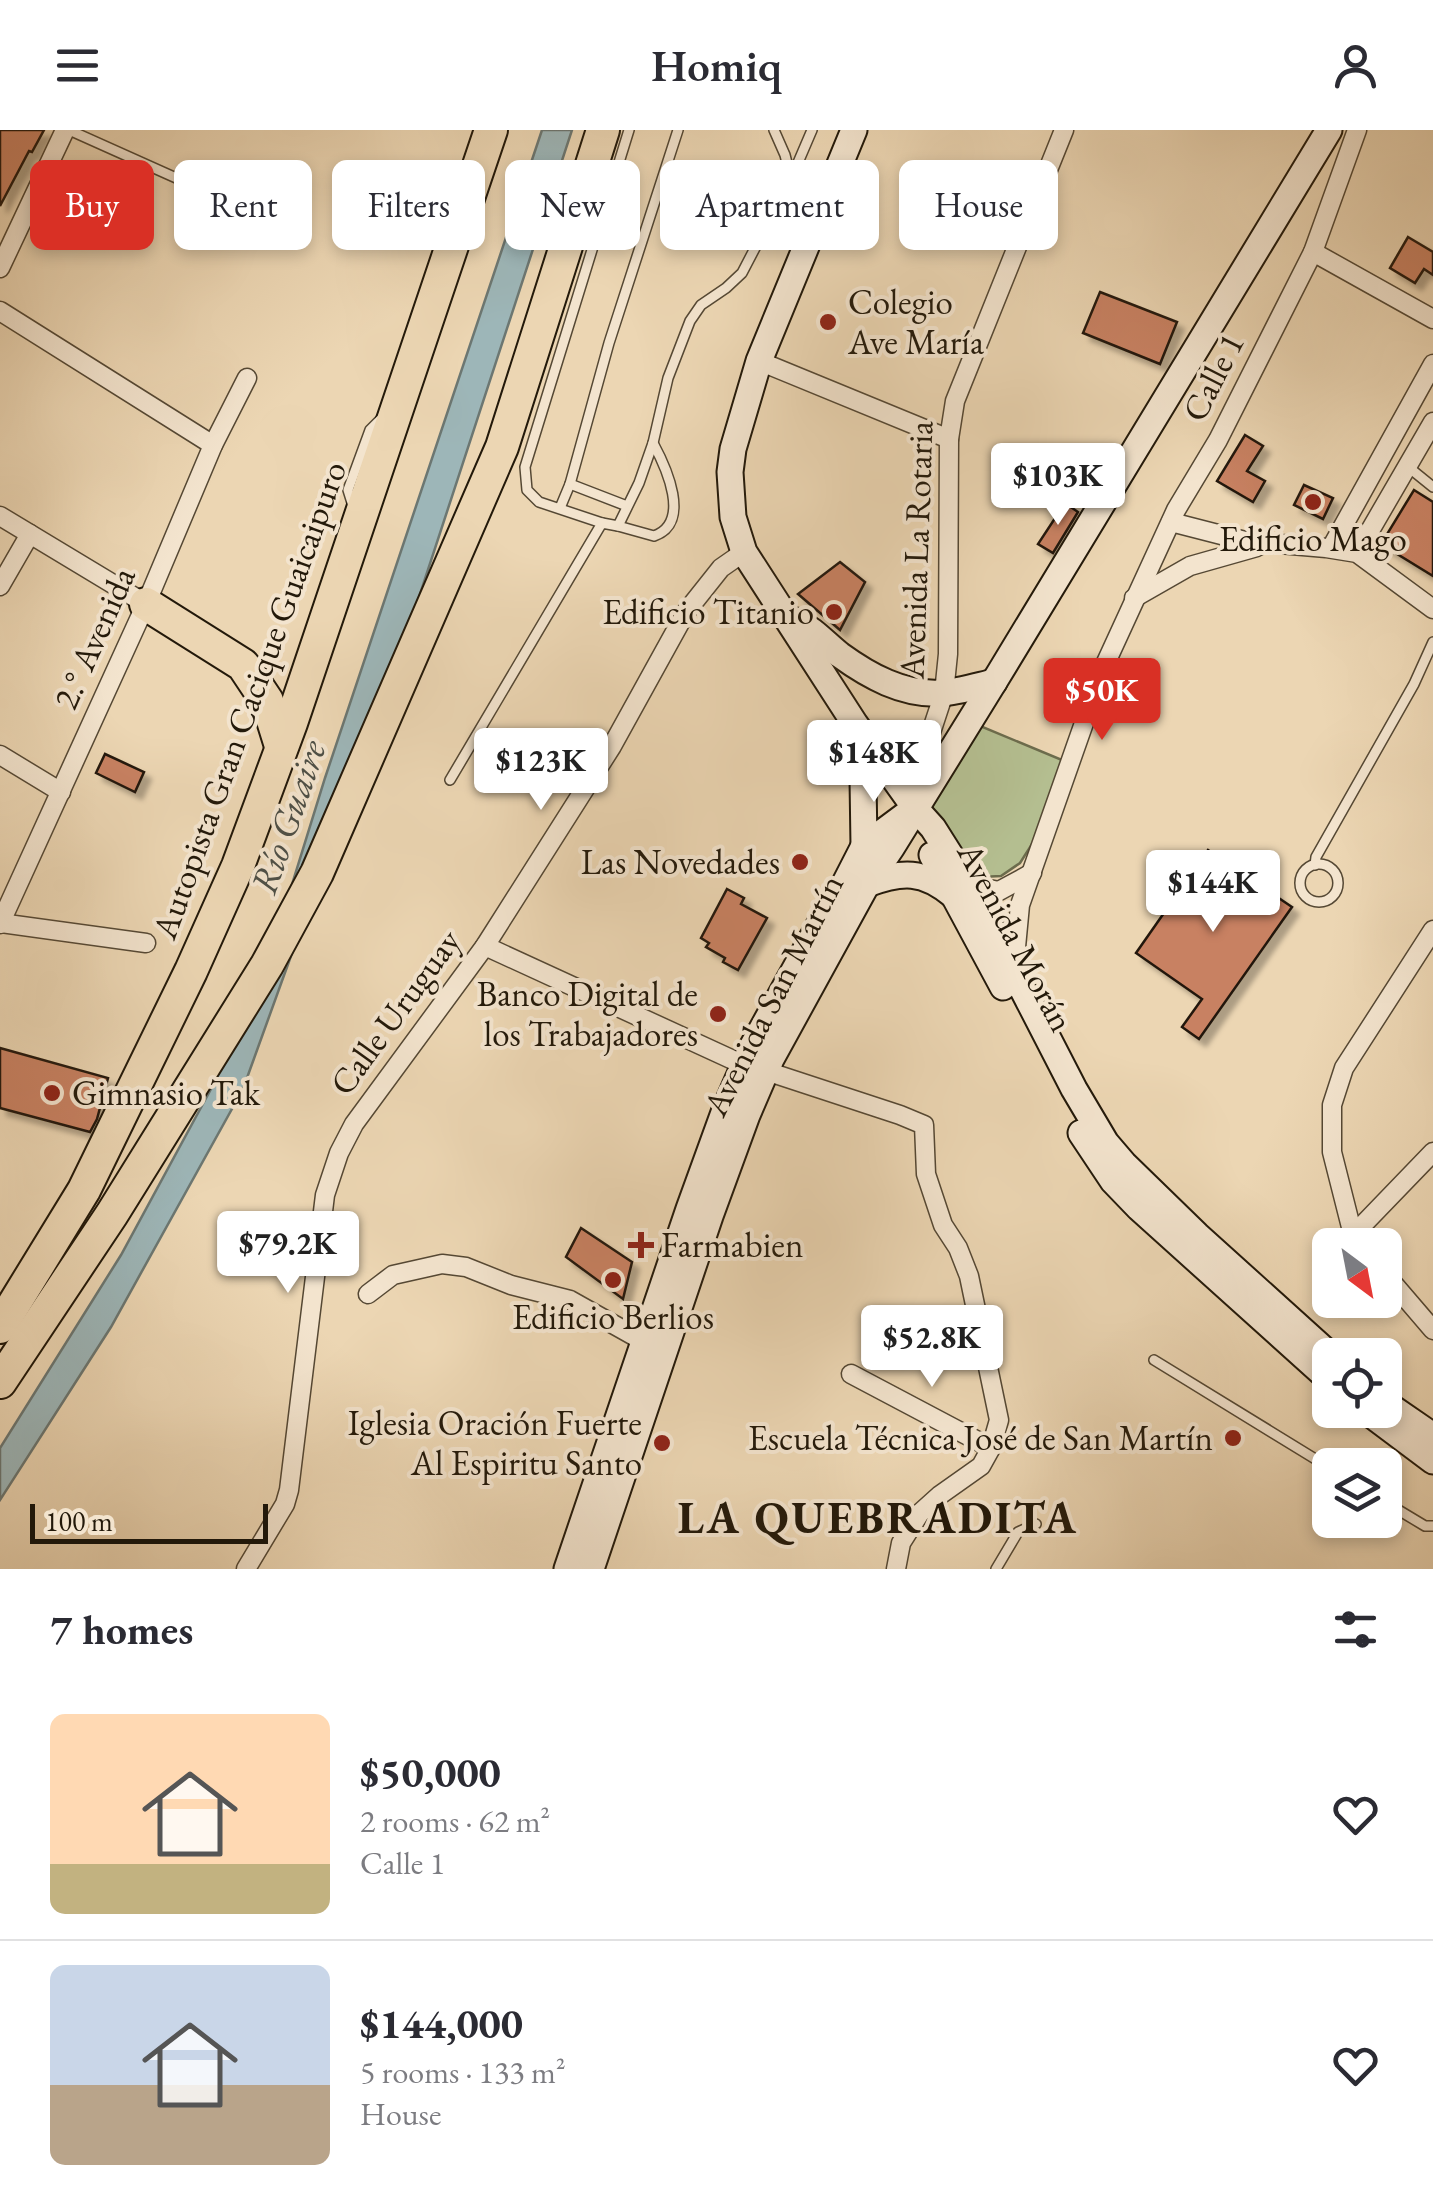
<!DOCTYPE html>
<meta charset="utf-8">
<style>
body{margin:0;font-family:"EB Garamond",serif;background:#f2f2f3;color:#2b2b33;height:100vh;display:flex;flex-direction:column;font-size:38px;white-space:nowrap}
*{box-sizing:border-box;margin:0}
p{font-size:32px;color:#7c7c81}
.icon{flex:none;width:55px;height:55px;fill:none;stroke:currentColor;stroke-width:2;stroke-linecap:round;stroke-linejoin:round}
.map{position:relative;height:1439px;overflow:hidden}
.drawer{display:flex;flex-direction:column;background:#fff;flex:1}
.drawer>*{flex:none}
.hud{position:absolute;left:30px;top:30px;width:1375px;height:90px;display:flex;gap:20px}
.needle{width:65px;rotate:148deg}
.fabs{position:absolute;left:1312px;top:1098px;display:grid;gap:20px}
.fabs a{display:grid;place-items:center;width:90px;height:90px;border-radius:15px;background:#fff;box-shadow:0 5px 15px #0003;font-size:50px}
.scale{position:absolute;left:30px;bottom:25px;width:238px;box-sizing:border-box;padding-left:10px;border:5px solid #23190a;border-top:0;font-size:28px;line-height:35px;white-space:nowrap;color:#23190a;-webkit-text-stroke:8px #f3e4ce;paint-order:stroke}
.price{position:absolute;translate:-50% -85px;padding:0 22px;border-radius:10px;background:#fff;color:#222;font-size:32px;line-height:65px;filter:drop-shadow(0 2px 5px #0008)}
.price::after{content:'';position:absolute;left:50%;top:60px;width:30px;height:22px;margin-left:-15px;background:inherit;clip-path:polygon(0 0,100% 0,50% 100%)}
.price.current{background:#d93025;color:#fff}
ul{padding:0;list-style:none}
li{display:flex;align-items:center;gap:30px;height:250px;padding:0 50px}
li+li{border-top:2px solid #e1e1e2}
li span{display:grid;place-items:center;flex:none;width:280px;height:200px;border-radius:15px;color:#555}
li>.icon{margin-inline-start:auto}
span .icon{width:120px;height:120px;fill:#fffc;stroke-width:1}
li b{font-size:42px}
h2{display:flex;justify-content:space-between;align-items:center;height:120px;padding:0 50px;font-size:42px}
.pill{padding:0 35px;border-radius:15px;background:#fff;box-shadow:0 5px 15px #0003;font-size:35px;line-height:90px}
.pill.current{background:#d93025;color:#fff}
header{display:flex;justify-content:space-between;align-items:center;height:130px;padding:0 50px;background:#fff;font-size:45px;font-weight:600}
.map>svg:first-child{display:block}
</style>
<header><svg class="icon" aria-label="menu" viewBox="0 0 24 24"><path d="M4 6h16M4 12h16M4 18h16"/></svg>Homiq<svg class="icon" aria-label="person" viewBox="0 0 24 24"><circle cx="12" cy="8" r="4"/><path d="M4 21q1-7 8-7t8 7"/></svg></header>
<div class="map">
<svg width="1433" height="1439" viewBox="0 0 1433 1439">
<defs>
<filter id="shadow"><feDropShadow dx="7" dy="7" stdDeviation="2.5" flood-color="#0004"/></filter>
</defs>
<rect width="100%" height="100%" fill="#ecd6b3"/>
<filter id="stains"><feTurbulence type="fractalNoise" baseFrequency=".002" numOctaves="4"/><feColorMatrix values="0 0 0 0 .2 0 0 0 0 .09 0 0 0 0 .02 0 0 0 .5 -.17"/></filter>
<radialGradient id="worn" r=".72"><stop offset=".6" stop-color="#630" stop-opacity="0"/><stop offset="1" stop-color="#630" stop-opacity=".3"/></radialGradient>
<path fill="#b4be90" stroke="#6c6c4d" stroke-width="2.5" d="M 961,588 L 1069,633 L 1034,711 L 1020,733 L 1001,746 L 980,747 L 966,741 L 917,665 Z"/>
<path fill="#9db6b8" stroke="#6c7772" stroke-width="2.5" d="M 542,0 L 572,0 L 404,513 L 243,959 L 111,1197 L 0,1370 L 0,1318 L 121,1125 L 211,959 L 267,835 L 325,648 Z"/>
<g fill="#c88162" stroke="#23190a" stroke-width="2.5" filter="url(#shadow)">
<path d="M 0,0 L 44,0 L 32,22 L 29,21 L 0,76 Z"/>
<path d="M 1408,107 L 1433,122 L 1433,145 L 1424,139 L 1415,153 L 1390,138 Z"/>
<path d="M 1100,162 L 1177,192 L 1160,234 L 1083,203 Z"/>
<path d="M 1245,305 L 1263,316 L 1247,341 L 1265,351 L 1253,372 L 1217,351 Z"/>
<path d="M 1304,355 L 1333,368 L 1323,389 L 1294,375 Z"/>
<path d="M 1414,360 L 1433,372 L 1433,446 L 1381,414 Z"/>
<path d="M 1065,373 L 1078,382 L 1053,423 L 1038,414 Z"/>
<path d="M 840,432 L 865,452 L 840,500 L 798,464 Z"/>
<path d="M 105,624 L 144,642 L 135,662 L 96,643 Z"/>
<path d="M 1208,720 L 1292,777 L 1199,909 L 1182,897 L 1202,869 L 1136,823 Z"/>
<path d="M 727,759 L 744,768 L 741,774 L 767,788 L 738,840 L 723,832 L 725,828 L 706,817 L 709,813 L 701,808 Z"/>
<path d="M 0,918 L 108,948 L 97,989 L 90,1002 L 0,978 Z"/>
<path d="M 581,1098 L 632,1132 L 623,1169 L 566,1127 Z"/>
</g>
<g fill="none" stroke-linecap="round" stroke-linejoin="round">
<g stroke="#554834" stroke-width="12">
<g id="lane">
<path d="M 69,0 L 232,73"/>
<path d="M 774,0 L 785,25 L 791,49 L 812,0"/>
<path d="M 1407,336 L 1433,357"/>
<path d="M 570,354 L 627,376"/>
<path d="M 353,376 L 348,360 L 370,300 L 380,290"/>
<path d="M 560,378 L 570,354 L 609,213 L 678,0"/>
<path d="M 602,393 L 539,372 L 527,360 L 525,337 L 629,0"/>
<path d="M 618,396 L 654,406 C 692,393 666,337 653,313"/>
<path d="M 450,650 L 602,393 L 618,396 L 639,353 L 653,313 L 668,248 L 690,191 L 701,175 L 726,158 L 742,143 L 791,49"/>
<circle cx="1319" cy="753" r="19"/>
<path d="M 1315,735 L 1316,727 L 1414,554 L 1433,512"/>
<path d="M 1154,1230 L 1330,1338"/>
<path d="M 1385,1372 L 1425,1396 L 1433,1396"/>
<path d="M 996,1439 L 1018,1402 L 1036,1394"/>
</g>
</g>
<g stroke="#554834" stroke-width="21">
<g id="street">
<path d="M 1313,122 L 1433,189"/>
<path d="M 0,138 L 65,0"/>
<path d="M 0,181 L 213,315"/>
<path d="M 759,231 L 949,309"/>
<path d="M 0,386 L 146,474"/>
<path d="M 1171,392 L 1245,411 L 1326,418 L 1357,423 L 1433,479"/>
<path d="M 1331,418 L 1433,234"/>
<path d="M 1357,423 L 1433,292"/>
<path d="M 0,456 L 30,404"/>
<path d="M 1134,468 L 1190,436 L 1257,417"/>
<path d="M 0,625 L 61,662"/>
<path d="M 915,678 L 914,654 L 944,563 L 948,524 L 949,309 L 955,271 L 1064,0"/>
<path d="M 969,755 L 999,761 L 1032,743"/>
<path d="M 0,793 L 146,813"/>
<path d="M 0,794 L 146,474 L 213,315 L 247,248"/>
<path d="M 485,816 L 744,935"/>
<path d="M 1018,841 L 1016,817 L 1020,775 L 1103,539 L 1176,380 L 1218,310 L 1313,122 L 1357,0"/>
<path d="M 766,941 L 900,985 L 924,995 L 926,1044 L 943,1095 L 958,1118 L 969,1146 L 999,1290 L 991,1318 L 981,1336 L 940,1365 L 920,1383 L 901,1413 L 896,1439"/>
<path d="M 1353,1105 L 1433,1022"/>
<path d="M 1361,1115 L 1353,1105 L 1332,1022 L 1332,975 L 1344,938 L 1433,800"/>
<path d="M 1385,1144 L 1433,1200"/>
<path d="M 368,1164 L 393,1145 L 442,1134 L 466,1137 L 511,1155 L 570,1170 L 643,1211"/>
<path d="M 851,1244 L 991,1318"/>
<path d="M 246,1439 L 285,1374 L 289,1360 L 325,1065 L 339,1023 L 354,994 L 485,816 L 612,616 L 686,482 L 721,438 L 744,422"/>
</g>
</g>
<g stroke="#23190a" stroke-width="29">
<g id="secondary">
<path d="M 854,0 L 759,231 L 733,319 L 730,342 L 733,387 L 744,422 L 855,594 L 915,678 L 933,698 L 969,755 L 1074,959 L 1106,1013 L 1124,1034 L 1197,1105 L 1330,1225"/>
<path d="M 796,491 C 813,499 825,513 840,525 C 869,546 903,565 940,563 C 958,562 977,556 994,552"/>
<path d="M 856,599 L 863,649 L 864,716"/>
<path d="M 932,725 L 1003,857"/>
<path d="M 867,754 C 902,741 923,740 953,765"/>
<path d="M 1081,1003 L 1113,1051 L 1139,1078 L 1330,1250"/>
<path d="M 1385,1273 L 1433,1306"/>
<path d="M 1365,1280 L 1433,1331"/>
<path d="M 567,1439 L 689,1079 L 726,977 L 751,919 L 822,790 L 843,757 L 864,716 L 907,684"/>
<path d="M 591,1439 L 710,1086 L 747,985 L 771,929 L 867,754 L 892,717 L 994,552 L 1329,0"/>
</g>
</g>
<g stroke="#23190a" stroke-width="36">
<g id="highway">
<path d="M 146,474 L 243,535 L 267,571 L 281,616"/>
<path d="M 0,1197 L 84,1060 L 191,841 L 238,736 L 291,593 L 491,0"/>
<path d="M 0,1252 L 112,1084 L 267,835 L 317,743 L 502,317 L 603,0"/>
</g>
</g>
<use href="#lane" stroke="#f3e4ce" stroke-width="9"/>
<use href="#street" stroke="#f3e4ce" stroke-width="18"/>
<use href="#secondary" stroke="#f3e4ce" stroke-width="25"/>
<use href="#highway" stroke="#ecd6b3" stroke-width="32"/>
</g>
<g fill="#8f2418" stroke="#f3e4ce" stroke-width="4">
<circle cx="828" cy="192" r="10"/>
<circle cx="1313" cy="372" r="10"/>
<circle cx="834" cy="482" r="10"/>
<circle cx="800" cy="732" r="10"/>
<circle cx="718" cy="884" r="10"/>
<circle cx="52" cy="963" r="10"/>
<path d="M636 1100h10v10h10v10h-10v10h-10v-10h-10v-10h10z"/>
<circle cx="613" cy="1150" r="10"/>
<circle cx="1233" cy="1308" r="10"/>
<circle cx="662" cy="1313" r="10"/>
</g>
<g text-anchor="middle" stroke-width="8" stroke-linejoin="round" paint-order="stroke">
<g font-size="35" fill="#23190a" stroke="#f3e4ce" text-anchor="end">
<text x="848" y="184" text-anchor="start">Colegio<tspan x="848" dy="40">Ave María</tspan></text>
<text x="1313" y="421" text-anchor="middle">Edificio Mago</text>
<text x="814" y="494">Edificio Titanio</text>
<text x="780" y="744">Las Novedades</text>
<text x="698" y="876">Banco Digital de<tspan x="698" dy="40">los Trabajadores</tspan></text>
<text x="72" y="975" text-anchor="start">Gimnasio Tak</text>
<text x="661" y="1127" text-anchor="start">Farmabien</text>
<text x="613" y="1199" text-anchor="middle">Edificio Berlios</text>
<text x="642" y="1305">Iglesia Oración Fuerte<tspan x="642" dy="40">Al Espiritu Santo</tspan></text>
<text x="1213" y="1320">Escuela Técnica José de San Martín</text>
</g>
<g font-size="35" fill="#23190a" stroke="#f3e4ce">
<text transform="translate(1213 247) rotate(-63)" y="12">Calle 1</text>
<text transform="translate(916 420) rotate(-88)" y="12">Avenida La Rotaria</text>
<text transform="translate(94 508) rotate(-66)" y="12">2.° Avenida</text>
<text transform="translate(249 570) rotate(-70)" y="12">Autopista Gran Cacique Guaicaipuro</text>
<text transform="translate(1016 807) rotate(62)" y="12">Avenida Morán</text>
<text transform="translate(773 865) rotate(-63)" y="12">Avenida San Martín</text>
<text transform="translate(395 882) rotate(-54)" y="12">Calle Uruguay</text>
</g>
<g font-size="38" font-style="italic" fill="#4e5047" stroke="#f3e4ce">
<text transform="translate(288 687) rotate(-71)" y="13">Río Guaire</text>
</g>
<g font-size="45" font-weight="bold" letter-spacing="2.5" fill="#23190a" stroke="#f3e4ce">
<text x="878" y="1403">LA QUEBRADITA</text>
</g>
</g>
<rect width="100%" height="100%" filter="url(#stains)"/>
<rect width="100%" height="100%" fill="url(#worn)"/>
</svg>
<div class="fabs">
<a><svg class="needle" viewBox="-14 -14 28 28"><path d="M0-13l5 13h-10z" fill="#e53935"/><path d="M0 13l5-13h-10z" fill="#7c7c81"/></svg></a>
<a><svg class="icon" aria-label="locate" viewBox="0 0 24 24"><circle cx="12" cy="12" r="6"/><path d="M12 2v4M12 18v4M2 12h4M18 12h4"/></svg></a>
<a><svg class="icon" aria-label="layers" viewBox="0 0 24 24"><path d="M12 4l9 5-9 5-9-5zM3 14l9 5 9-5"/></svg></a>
</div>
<div class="scale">100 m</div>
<b class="price" style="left:1058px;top:398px">$103K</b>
<b class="price current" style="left:1102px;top:613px">$50K</b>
<b class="price" style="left:874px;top:675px">$148K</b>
<b class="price" style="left:541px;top:683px">$123K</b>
<b class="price" style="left:1213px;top:805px">$144K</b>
<b class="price" style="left:288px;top:1166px">$79.2K</b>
<b class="price" style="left:932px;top:1260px">$52.8K</b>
<div class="hud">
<a class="pill current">Buy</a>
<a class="pill">Rent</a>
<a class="pill">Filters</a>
<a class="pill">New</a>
<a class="pill">Apartment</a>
<a class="pill">House</a>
</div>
</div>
<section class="drawer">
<h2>7 homes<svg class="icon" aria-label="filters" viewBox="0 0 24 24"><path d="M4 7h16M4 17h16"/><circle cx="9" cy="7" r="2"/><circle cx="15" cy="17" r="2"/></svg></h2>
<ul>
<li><span style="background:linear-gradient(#ffd9b3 75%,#c2b280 0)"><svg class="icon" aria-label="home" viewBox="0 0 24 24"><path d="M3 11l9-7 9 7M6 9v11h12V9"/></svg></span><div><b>$50,000</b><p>2 rooms · 62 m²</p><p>Calle 1</p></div><svg class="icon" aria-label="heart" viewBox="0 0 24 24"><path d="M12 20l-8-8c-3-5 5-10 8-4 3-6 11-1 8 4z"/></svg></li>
<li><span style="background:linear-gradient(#c9d6e8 60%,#b9a48a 0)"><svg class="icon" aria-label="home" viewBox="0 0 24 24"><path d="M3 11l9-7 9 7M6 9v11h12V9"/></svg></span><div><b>$144,000</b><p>5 rooms · 133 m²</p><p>House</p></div><svg class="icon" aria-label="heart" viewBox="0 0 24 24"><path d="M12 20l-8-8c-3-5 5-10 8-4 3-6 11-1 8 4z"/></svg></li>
</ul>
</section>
